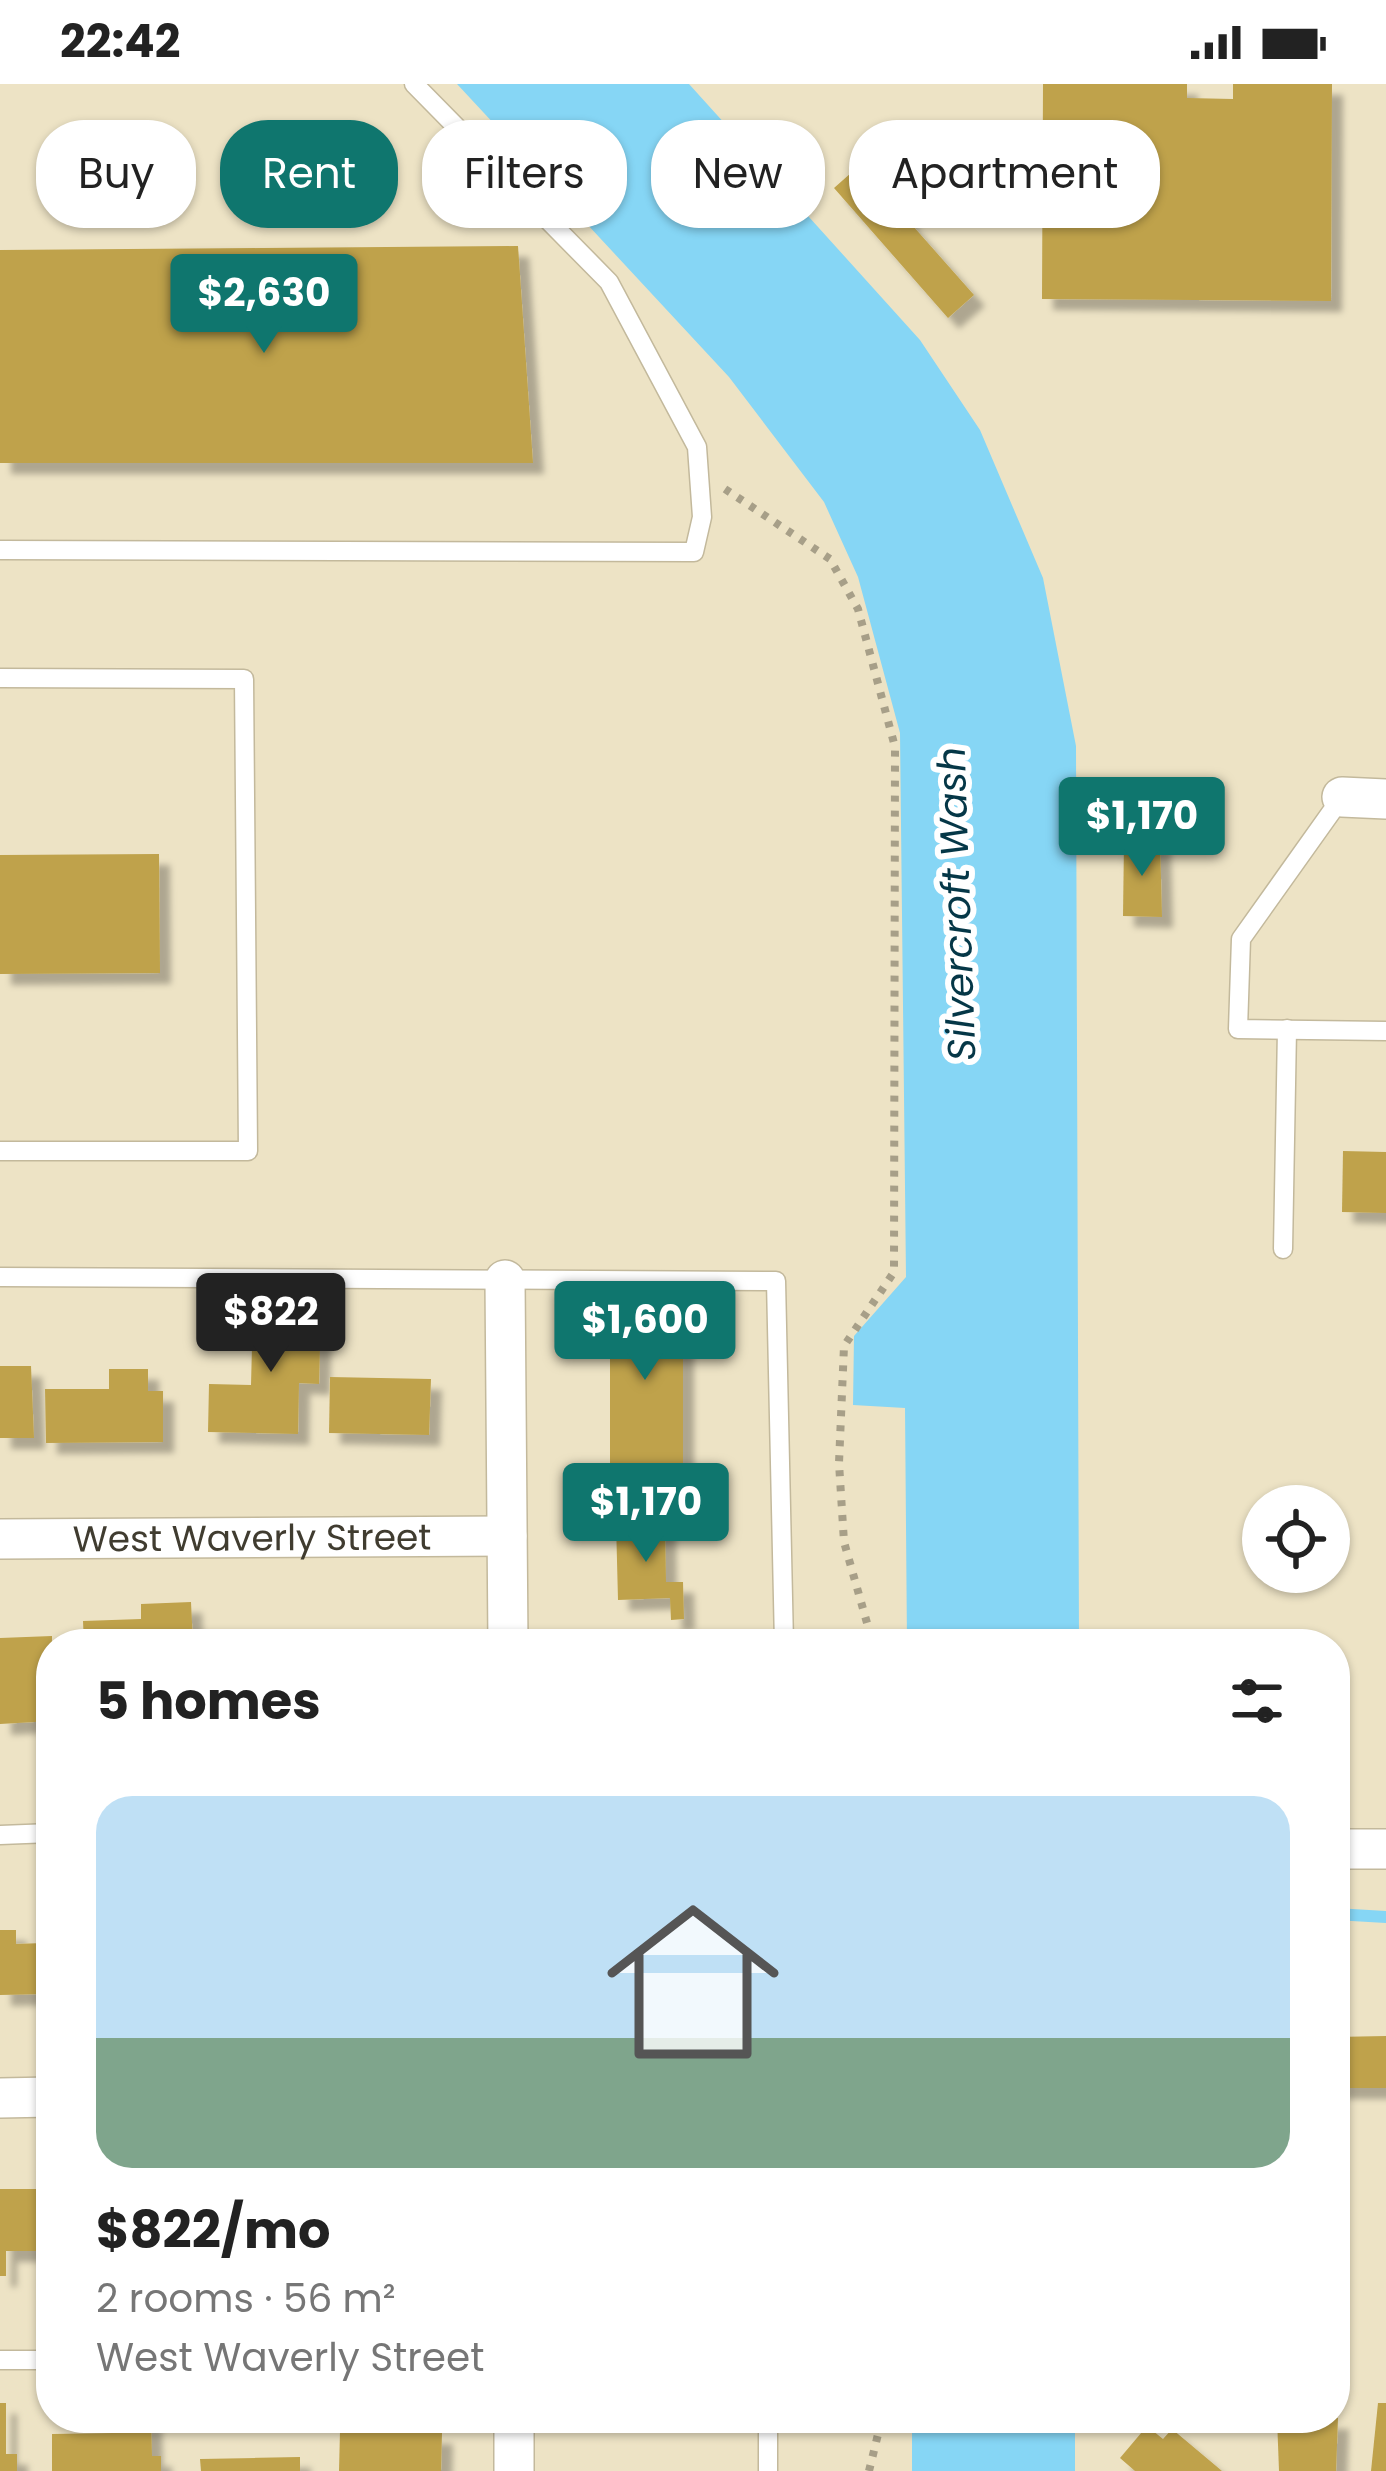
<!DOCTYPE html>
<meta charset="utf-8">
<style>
body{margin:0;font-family:Poppins,sans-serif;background:#f2f2f2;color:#222;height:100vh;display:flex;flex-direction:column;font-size:45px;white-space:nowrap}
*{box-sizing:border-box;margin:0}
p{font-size:39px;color:#767676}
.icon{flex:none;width:66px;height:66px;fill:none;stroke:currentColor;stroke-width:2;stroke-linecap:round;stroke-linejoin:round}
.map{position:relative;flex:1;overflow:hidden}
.sheet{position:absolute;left:36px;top:1545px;width:1314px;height:804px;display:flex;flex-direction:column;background:#fff;border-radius:48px;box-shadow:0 3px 9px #0004}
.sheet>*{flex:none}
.guide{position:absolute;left:36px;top:36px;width:1314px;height:108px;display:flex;gap:24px}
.fabs{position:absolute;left:1242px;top:1401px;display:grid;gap:24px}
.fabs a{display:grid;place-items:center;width:108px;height:108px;border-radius:50%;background:#fff;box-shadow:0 3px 9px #0004;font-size:60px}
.price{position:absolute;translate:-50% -102px;padding:0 27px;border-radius:12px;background:#0f766e;color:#fff;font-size:39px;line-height:78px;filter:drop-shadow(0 3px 6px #0008)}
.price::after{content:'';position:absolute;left:50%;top:72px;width:36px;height:27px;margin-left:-18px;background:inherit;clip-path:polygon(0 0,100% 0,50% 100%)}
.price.active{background:#222;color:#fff}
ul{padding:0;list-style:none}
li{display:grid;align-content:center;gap:24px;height:636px;padding:0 60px}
li span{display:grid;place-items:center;height:372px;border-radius:36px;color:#555}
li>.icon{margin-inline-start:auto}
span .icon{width:216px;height:216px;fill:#fffc;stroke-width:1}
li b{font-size:51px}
h2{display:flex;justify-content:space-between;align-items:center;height:144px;padding:0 60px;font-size:51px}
.pill{padding:0 42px;border-radius:48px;background:#fff;box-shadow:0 3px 9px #0004;font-size:42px;line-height:108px}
.pill.active{background:#0f766e;color:#fff}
.status{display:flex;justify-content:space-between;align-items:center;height:84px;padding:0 60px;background:#fff;direction:ltr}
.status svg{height:33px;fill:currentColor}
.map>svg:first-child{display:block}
</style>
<div class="status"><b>22:42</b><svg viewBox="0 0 49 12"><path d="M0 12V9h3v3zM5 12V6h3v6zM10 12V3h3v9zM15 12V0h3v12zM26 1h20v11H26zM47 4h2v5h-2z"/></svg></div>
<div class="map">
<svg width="1386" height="2387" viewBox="0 0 1386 2387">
<defs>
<filter id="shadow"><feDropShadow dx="11" dy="11" stdDeviation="3" flood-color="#0004"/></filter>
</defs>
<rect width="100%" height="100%" fill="#ede3c5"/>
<g fill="#86d6f5">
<path d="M 457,0 L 689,0 L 920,256 L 980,346 L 1043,494 L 1076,662 L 1079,1560 L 907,1560 L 905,1324 L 853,1321 L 854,1252 L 906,1193 L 900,649 L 858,493 L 824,418 L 729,293 Z"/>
<rect x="912" y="2334" width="163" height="53"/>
</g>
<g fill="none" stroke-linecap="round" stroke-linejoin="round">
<g stroke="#86d6f5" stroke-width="12">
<path d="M 1065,718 L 1082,724 L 1200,718"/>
<path d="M 1335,1830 L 1386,1833"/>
</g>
</g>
<g fill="#bfa24b" filter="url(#shadow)">
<path d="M 1043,0 L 1187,0 L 1187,14 L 1233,15 L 1233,0 L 1332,0 L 1331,217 L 1042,215 Z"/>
<path d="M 886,58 L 932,110 L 905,133 L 974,211 L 948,234 L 834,104 Z"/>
<path d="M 518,162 L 533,379 L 0,379 L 0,166 Z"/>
<path d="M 1160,756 L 1162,833 L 1123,832 L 1124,757 Z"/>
<path d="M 159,770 L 160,889 L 0,890 L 0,771 Z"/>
<path d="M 1343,1067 L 1386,1068 L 1386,1129 L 1342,1128 Z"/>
<path d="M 590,1210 L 683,1210 L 683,1393 L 610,1392 L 610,1230 L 590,1230 Z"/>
<path d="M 253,1224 L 321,1226 L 319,1300 L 299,1299 L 298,1350 L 208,1348 L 209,1300 L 251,1301 Z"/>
<path d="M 0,1282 L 31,1282 L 34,1354 L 0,1354 Z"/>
<path d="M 109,1285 L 148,1285 L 148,1307 L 163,1307 L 163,1358 L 46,1359 L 45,1305 L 109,1305 Z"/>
<path d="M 330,1293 L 431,1295 L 429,1351 L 329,1349 Z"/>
<path d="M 665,1437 L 666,1498 L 683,1498 L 684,1535 L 671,1536 L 670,1514 L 618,1516 L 616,1438 Z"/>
<path d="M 191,1518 L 193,1560 L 84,1560 L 83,1537 L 141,1535 L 141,1520 Z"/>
<path d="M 52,1552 L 51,1637 L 0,1640 L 0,1554 Z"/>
<rect x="231" y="1554" width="70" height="6"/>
<path d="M 0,1846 L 16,1846 L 16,1860 L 43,1859 L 44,1910 L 0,1911 Z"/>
<path d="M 1386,1952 L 1386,2004 L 1335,2004 L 1335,1953 Z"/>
<path d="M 0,2105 L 48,2105 L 48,2167 L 6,2167 L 6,2192 L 0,2192 Z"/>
<path d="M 0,2319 L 6,2319 L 6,2370 L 17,2370 L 17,2387 L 0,2387 Z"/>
<path d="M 1378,2319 L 1386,2319 L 1386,2387 L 1371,2387 Z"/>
<path d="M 112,2334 L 151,2334 L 152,2372 L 161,2372 L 161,2387 L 52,2387 L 52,2350 L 112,2349 Z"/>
<path d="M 1277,2334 L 1338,2334 L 1336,2387 L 1279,2387 Z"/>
<path d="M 1147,2342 L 1163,2355 L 1172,2345 L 1222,2387 L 1135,2387 L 1120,2374 Z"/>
<path d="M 340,2347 L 442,2349 L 441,2387 L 339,2387 Z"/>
<path d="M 300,2373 L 300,2387 L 201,2387 L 200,2375 Z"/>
</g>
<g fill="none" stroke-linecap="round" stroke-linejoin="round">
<g stroke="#c3b99c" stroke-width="21">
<g id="lane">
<path d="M 0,466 L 694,468 L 702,433 L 697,363 L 609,198 L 414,0"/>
<path d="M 0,594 L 244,595 L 248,1067 L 0,1067"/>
<path d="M 1342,713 L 1241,855 L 1238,945 L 1386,947"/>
<path d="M 1283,1165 L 1287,945"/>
<path d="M 0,1193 L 776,1197 L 784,1560"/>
<path d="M 0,1751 L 51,1749"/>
<path d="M 0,2276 L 51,2276"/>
<path d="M 768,2387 L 768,2334"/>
</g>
</g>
<g stroke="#c3b99c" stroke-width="42">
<g id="street">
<path d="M 1342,713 L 1386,715"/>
<path d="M 505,1196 L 508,1560"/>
<path id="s1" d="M 0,1455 L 507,1452"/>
<path d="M 1335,1765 L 1386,1765"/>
<path d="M 0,2014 L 51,2013"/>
<path d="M 514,2334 L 514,2387"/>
</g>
</g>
<g stroke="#a79f88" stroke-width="8" stroke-dasharray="6 9" stroke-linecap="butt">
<path d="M 725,405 L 830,475 L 858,525 L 895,663 L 894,1188 L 844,1262 L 839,1379 L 844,1458 L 873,1560"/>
<path d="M 869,2387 L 882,2334"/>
</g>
<use href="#lane" stroke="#fff" stroke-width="18"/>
<use href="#street" stroke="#fff" stroke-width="39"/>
</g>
<g text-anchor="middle" stroke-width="12" stroke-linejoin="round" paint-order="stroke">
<g font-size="36" fill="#403c30" stroke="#fff">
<text dy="13" stroke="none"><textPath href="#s1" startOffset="252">West Waverly Street</textPath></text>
</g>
<g font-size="39" font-style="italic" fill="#053747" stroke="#fff">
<text transform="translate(956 820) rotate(-92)" y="14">Silvercroft Wash</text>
</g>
</g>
</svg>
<div class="fabs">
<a><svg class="icon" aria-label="locate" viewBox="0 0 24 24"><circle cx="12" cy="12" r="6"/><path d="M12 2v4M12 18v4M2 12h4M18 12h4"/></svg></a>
</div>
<b class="price" style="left:264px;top:272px">$2,630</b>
<b class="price" style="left:1142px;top:795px">$1,170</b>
<b class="price active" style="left:271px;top:1291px">$822</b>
<b class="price" style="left:645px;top:1299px">$1,600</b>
<b class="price" style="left:646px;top:1481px">$1,170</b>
<div class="guide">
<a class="pill">Buy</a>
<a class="pill active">Rent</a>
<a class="pill">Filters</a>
<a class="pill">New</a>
<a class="pill">Apartment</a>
</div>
<section class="sheet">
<h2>5 homes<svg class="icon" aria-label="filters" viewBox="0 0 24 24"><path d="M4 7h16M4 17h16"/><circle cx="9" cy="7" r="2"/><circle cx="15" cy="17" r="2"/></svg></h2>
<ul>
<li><span style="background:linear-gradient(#bfe0f5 65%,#7fa58c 0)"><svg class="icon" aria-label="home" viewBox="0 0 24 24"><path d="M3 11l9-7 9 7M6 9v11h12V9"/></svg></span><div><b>$822/mo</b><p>2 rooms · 56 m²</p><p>West Waverly Street</p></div></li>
</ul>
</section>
</div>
